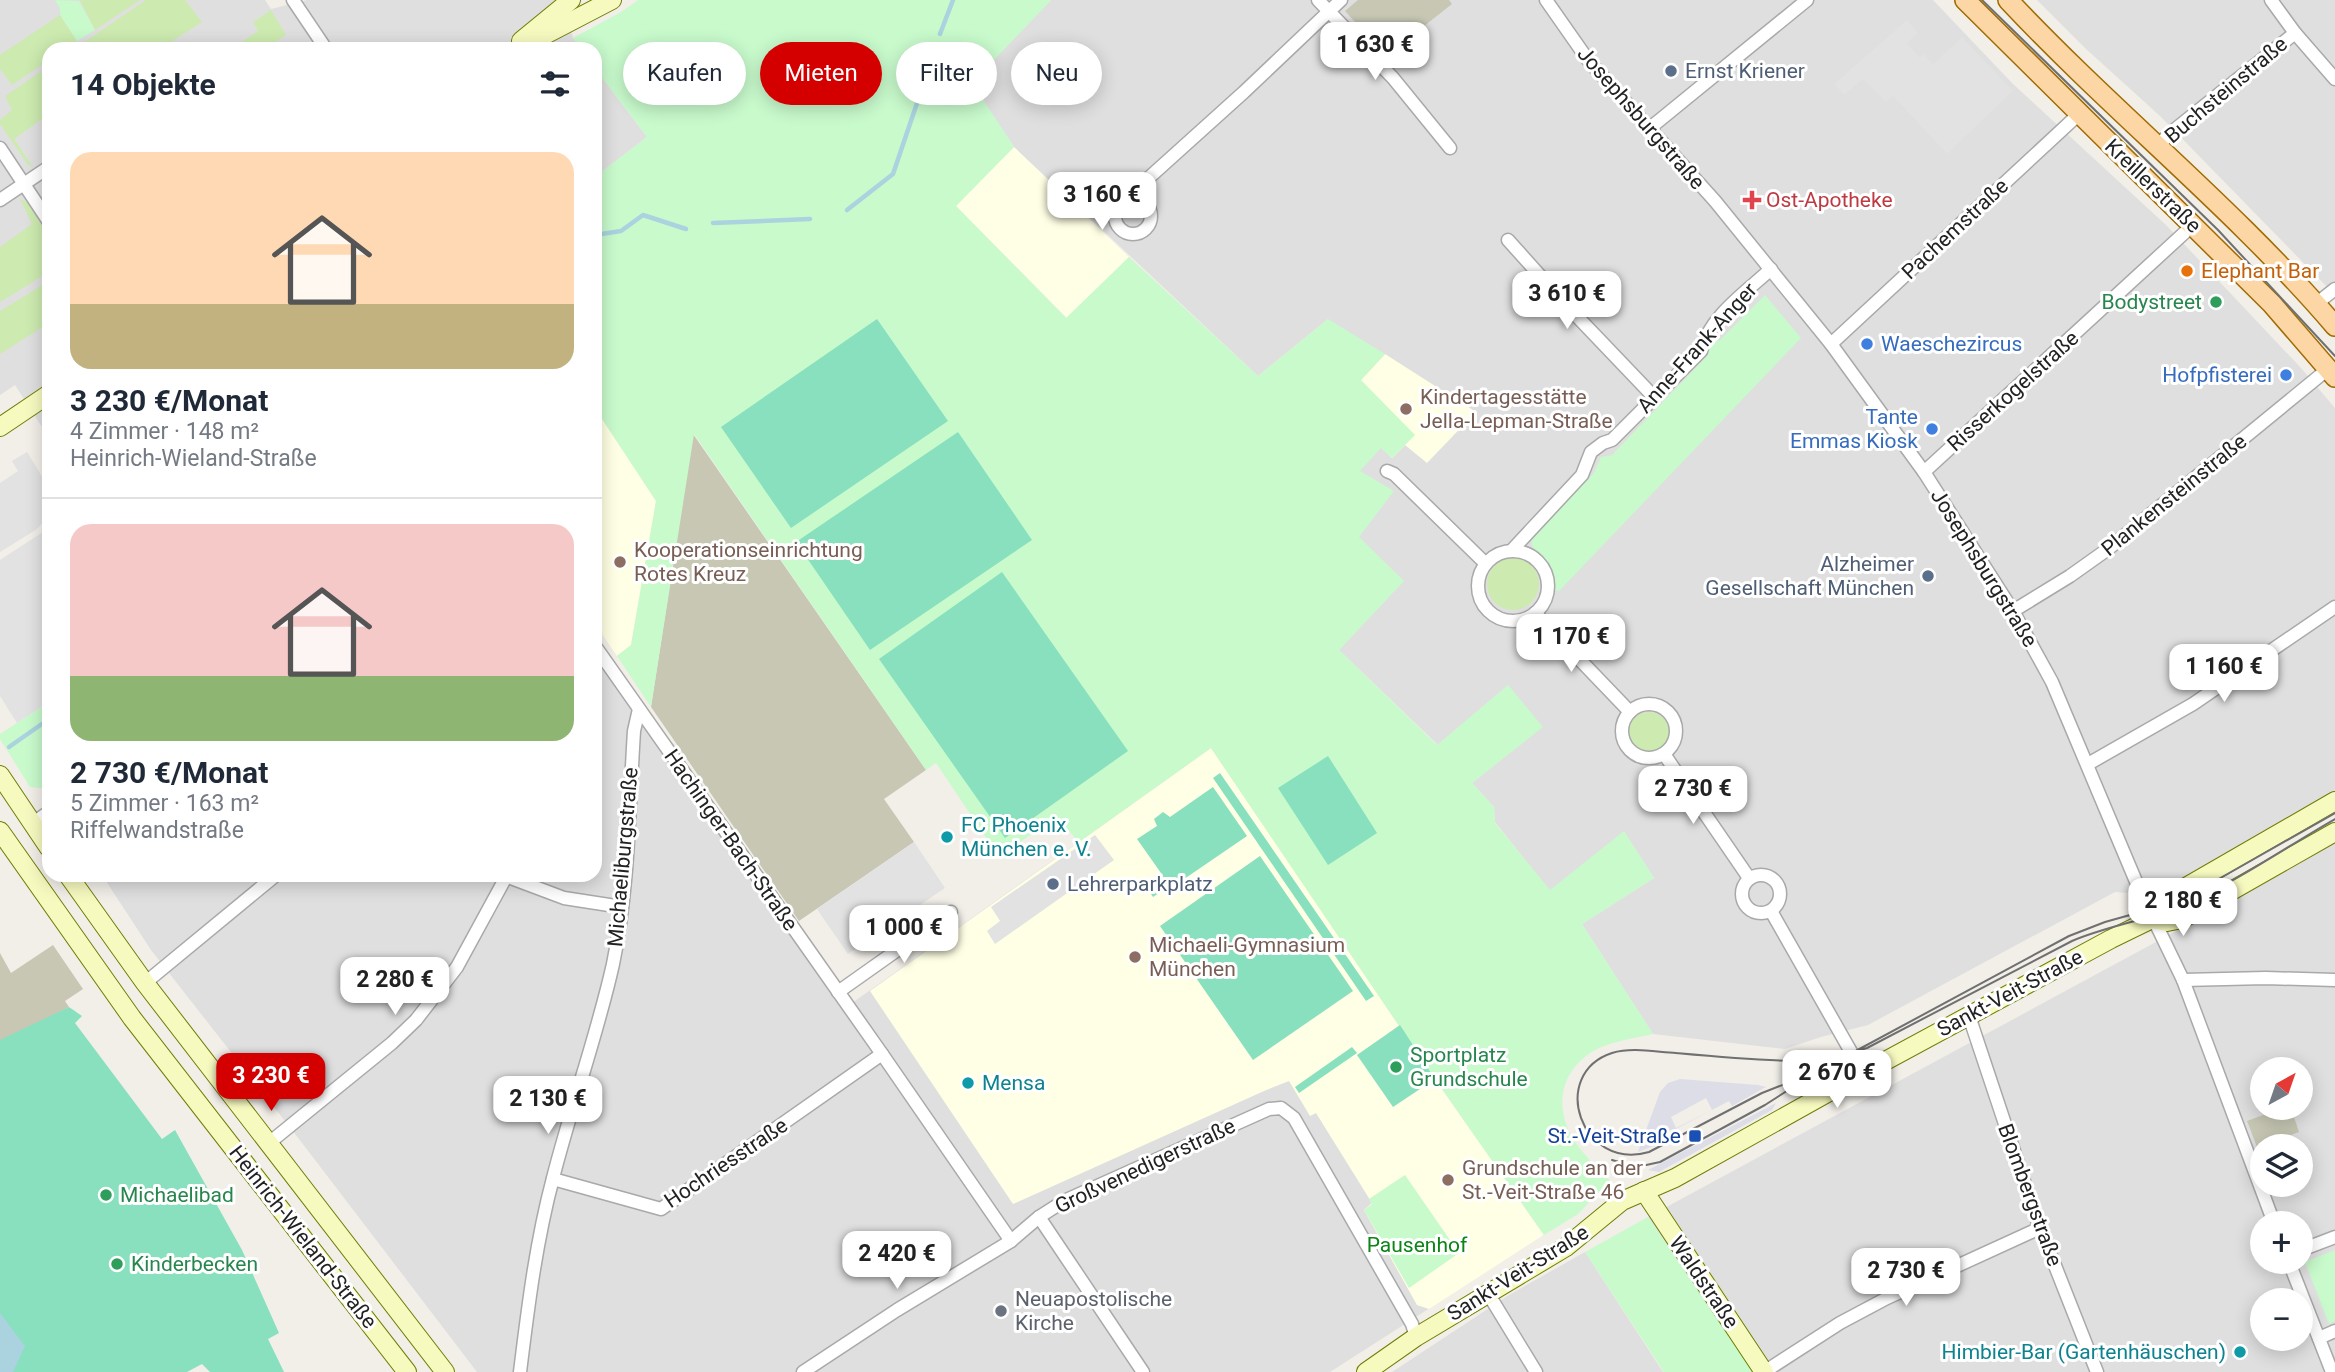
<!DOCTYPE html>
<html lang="de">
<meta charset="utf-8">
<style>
body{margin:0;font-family:Roboto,sans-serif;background:#f2f2f3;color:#1f2937;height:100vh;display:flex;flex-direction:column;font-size:26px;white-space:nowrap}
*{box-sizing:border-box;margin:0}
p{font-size:23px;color:#747a83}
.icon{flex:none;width:38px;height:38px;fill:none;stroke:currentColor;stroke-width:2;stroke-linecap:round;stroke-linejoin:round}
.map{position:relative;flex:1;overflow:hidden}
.drawer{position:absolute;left:42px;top:42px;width:560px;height:840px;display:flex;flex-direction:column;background:#fff;border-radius:21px;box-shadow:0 4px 18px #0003}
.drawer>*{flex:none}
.hud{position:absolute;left:623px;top:42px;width:665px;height:63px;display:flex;gap:14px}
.needle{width:46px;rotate:40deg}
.fabs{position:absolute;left:2250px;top:1057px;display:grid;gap:14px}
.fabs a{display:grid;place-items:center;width:63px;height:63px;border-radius:50%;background:#fff;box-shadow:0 4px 18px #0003;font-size:35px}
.price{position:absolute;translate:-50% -60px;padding:0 16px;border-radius:14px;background:#fff;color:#222;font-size:23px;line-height:46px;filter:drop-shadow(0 2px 4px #0008)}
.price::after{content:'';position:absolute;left:50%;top:42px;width:21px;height:16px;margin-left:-10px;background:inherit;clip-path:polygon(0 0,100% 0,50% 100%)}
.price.on{background:#d40000;color:#fff}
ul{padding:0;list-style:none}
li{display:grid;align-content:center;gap:14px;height:371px;padding:0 28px}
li+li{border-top:2px solid #e0e1e3}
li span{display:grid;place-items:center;height:217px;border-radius:21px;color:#555}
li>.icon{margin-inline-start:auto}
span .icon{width:126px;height:126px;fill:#fffc;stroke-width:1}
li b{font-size:30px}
h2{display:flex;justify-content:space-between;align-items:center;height:84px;padding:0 28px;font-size:30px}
.tag{padding:0 24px;border-radius:32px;background:#fff;box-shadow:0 4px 18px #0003;font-size:24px;line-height:63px}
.tag.on{background:#d40000;color:#fff}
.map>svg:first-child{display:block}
</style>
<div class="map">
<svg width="2335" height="1372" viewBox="0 0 2335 1372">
<rect width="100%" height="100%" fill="#f2efe9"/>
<g fill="#e0dfdf" fill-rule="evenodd">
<path d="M 0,0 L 265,0 L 271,9 L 307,0 L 563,0 L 573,38 L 581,49 L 49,49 L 49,438 L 15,385 L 0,395 Z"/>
<path d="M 1051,0 L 1933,0 L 2013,84 L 2166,225 L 2301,368 L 2335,408 L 2335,793 L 2157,895 L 2115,892 L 1868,1025 L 1821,1037 L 1785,1049 L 1653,1034 L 1582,924 L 1654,878 L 1624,832 L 1550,891 L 1495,822 L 1494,807 L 1472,783 L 1542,727 L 1507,686 L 1438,745 L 1339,650 L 1403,581 L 1358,537 L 1360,472 L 1328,319 L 1258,376 L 1014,147 L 971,83 Z"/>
<path d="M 2037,0 L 2335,0 L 2335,295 L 2160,116 L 2085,48 Z"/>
<path d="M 595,68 L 647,137 L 595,177 Z"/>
<path d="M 595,652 L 773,907 L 777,918 L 845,1008 L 1211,748 L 1435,1079 L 1544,1235 L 1330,1372 L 477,1372 L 299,1139 L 151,950 L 102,875 L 595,875 Z"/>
<path d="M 2335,839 L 2335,1372 L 1754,1372 L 1648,1217 L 2180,929 ZM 2263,1069 L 2301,1069 L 2301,1108 L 2263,1108 ZM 2263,1146 L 2301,1146 L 2301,1185 L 2263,1185 ZM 2263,1223 L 2301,1223 L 2301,1262 L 2263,1262 ZM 2263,1300 L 2301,1300 L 2301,1339 L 2263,1339 Z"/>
<path d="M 1585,1252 L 1663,1372 L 1392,1372 L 1509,1295 Z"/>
</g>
<g fill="#ffffe5">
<path d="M 1014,147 L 1129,257 L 1067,318 L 956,206 Z"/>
<path d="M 1385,354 L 1476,412 L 1427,463 L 1405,445 L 1392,458 L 1337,406 Z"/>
<path d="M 600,415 L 656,501 L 631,645 L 617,656 L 595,624 L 595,419 Z"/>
<path d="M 1211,748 L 1435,1079 L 1544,1235 L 1429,1309 L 1417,1305 L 1364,1210 L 1372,1203 L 1316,1113 L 1310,1116 L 1289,1081 L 1264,1091 L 1013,1204 L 870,991 Z"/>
</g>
<g fill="#c7c7b4">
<path d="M 1358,0 L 1449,0 L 1452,4 L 1386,56 L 1345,11 Z"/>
<path d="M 693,434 L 926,770 L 884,799 L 914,842 L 799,921 L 651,707 Z"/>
<path d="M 53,945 L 83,989 L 65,1001 L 69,1007 L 0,1044 L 0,953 L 11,973 Z"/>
<path d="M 2282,1108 L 2291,1108 L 2299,1132 L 2257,1147 L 2247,1121 Z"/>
</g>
<g fill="#cdebb0">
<path d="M 80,0 L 140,0 L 95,30 Z"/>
<path d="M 146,0 L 185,0 L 202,22 L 160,49 L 74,49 Z"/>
<path d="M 271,10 L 286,35 L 264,49 L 231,49 L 258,31 L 253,22 Z"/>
<path d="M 60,15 L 77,41 L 66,49 L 49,49 L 49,60 L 12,85 L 0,69 L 0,55 Z"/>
<path d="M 49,66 L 49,114 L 14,139 L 33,167 L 28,165 L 0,124 L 0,120 L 12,110 L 5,96 Z"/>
<path d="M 20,199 L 27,202 L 49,236 L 49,260 L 46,262 L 49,272 L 0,302 L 0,247 L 32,224 Z"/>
<path d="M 49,281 L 49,323 L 0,354 L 0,311 Z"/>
<circle cx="1513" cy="584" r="26"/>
<circle cx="1649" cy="732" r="20"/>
</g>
<g fill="#c8facc">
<path d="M 55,0 L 79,1 L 95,30 L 77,41 L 60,15 L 60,8 Z"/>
<path d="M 638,0 L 1051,0 L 972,83 L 1014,147 L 956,206 L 1066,318 L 1129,257 L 1258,376 L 1328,319 L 1385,354 L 1361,380 L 1415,435 L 1392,458 L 1381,448 L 1360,471 L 1394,491 L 1359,537 L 1404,581 L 1339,650 L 1437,745 L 1508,685 L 1543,727 L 1472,783 L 1494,807 L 1495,823 L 1550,890 L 1624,831 L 1654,878 L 1582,924 L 1653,1034 C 1631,1039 1604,1042 1586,1056 C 1560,1076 1556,1107 1571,1135 C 1580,1152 1596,1166 1610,1181 L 1578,1214 L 1544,1235 L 1435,1079 L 1211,748 L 1079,842 L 1056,817 L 999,857 L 936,763 L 926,770 L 694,434 L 651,707 L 617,656 L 631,645 L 656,501 L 600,416 L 595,419 L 595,177 L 647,137 L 595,68 L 595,49 L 581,49 L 573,38 L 621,12 Z"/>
<path d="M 1765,295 L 1801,338 L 1559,591 L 1553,589 C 1554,570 1549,559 1533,549 L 1531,538 L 1594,473 L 1601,457 L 1612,455 L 1708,355 L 1711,334 L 1719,341 Z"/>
<path d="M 49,702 L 49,789 L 30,787 L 0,739 L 0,734 Z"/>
<path d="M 1405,1175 L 1459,1253 L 1409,1288 L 1364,1210 L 1372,1204 L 1369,1199 Z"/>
<path d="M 1648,1217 L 1754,1372 L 1664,1372 L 1585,1252 Z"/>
<path d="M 2335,1250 L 2335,1321 L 2329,1324 L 2305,1262 Z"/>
</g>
<g fill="#88e0be">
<path d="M 877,319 L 948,421 L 791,528 L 721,427 Z"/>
<path d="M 958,432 L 1032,540 L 870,650 L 796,542 Z"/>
<path d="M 1002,572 L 1128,751 L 1005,838 L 879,659 Z"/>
<path d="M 1328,756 L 1377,833 L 1328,865 L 1278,788 Z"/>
<path d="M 1220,773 L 1374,996 L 1366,1001 L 1213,778 Z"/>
<path d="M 1213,787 L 1247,836 L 1171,888 L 1169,886 L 1153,897 L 1145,885 L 1161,873 L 1137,839 L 1157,826 L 1154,819 L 1163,812 L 1170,817 Z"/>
<path d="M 1260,856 L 1353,991 L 1253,1060 L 1160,926 Z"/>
<path d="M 69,1007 L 82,1016 L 75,1023 L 162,1139 L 175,1130 L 242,1250 L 279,1333 L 268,1339 L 284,1372 L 210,1372 L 202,1364 L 187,1372 L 0,1372 L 0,1040 Z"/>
<path d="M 1400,1025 L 1435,1079 L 1393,1107 L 1357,1055 Z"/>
<path d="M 1352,1047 L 1357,1053 L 1299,1093 L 1295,1087 Z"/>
</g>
<g fill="#e2e2e2">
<path d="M 1907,20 L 1918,33 L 1907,43 L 1919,57 L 1924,54 L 1933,64 L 1962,37 L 2013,91 L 1947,154 L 1893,96 L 1886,102 L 1863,79 L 1844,95 L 1834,84 Z"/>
<path d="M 27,452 L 49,488 L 49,515 L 37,529 L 0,552 L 0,483 L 18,471 L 12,461 Z"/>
<path d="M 49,528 L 49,702 L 17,723 L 0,696 L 0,560 Z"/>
<path d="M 1095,835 L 1114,860 L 995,944 L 987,931 L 1000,921 L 991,907 Z"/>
<path d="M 914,842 L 945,888 L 848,954 L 817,909 Z"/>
</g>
<g fill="#dddde8" fill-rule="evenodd">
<path d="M 1680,1079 L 1758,1085 L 1766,1087 L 1732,1106 L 1729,1101 L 1659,1138 L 1661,1143 L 1638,1152 L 1660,1092 L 1668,1083 ZM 1706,1098 L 1712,1110 L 1676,1128 L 1671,1117 Z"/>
<path d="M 1776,1103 L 1772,1110 L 1659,1172 L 1648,1170 Z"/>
</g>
<path fill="#aad3df" d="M 0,1313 L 25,1346 L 13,1372 L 0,1372 Z"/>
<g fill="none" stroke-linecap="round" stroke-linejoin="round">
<g stroke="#aad3df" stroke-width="4.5">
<path d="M 940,34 L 953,0"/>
<path d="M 847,210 L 893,174 L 935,50"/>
<path d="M 713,223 L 810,219"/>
<path d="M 595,235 L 621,231 L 643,215 L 686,229"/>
<path d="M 9,747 L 49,719"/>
</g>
<g stroke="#a9a9a9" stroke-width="15">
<g id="street">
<path d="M 293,0 L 326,49"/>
<path d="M 1318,0 L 1393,78 L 1450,148"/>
<path d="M 1546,0 L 1588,60 L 1715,201 L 1831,344 L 1924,472 L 2013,611 L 2052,682 L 2140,891 L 2183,980 L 2274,1223"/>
<path d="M 2271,0 L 2295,33 L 2335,79"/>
<path d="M 1650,128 L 1807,0"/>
<path d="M 0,148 L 49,222"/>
<path d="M 2157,148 L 2168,135 L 2295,33"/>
<path d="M 1134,198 L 1143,183 L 1244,92 L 1341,0"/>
<circle cx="1133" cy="216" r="18"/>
<path d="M 0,200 L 49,167"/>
<path d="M 1508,240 L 1569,308 L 1654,397"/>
<path d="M 2316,304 L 2335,289"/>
<path d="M 1831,344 L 2079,114"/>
<path d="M 1387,471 L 1394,474 L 1485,563"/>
<path d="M 1924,472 L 2194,224"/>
<path d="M 1512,550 L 1582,475 L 1591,452 L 1603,443 L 1612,440 L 1701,351 C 1709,317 1746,292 1771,269"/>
<circle cx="1513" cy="586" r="35"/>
<path d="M 2013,611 L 2070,576 L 2108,549 L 2328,369"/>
<path d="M 1535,613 L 1630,712"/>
<path d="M 595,646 L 882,1054 L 1011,1241"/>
<circle cx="1649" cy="731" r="27"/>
<path d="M 1664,754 L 1749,878"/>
<path d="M 2088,764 L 2193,704 L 2335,607"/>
<path d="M 32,824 L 49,812"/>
<circle cx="1761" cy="894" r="19"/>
<path d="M 503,875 L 564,898 L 622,907"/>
<path d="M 1771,911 L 1863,1073"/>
<path d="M 2183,980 L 2266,978 L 2335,980"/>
<path d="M 145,983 L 276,875"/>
<path d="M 838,992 L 951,912"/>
<path d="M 1969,1016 L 2037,1220 L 2097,1372"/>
<path d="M 269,1143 L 392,1043 L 416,1020 L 457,967 L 506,877"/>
<path d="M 553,1179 L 661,1209 L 882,1054"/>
<path d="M 1039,1217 L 1143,1372"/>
<path d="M 2301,1250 L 2335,1237"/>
<path d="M 2289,1262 L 2332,1372"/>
<path d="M 1489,1295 L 1536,1372"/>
<path d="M 2319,1338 L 2335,1331"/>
<path d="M 520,1372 C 528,1307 536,1242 553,1178 C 571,1107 597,1036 613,964 C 629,888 629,808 634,731 L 639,709"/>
<path d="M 803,1372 L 897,1310 L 1011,1241 L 1039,1217 L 1064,1201 L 1269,1109 L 1281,1108 L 1294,1118 L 1412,1324 L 1416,1337"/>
<path d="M 1764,1372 L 1840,1323 L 1887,1298 L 2040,1228"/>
</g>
</g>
<g stroke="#707d05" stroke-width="20">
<g id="secondary">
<path d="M 521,41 L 571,0"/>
<path d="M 518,49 L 612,0"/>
<path d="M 0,427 L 49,394"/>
<path d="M 0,775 L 49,848"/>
<path d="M 0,831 L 132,1018 L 407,1372"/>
<path d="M 68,875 L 145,983 L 445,1372"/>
<path d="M 2152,919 L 2160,902 L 2335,801"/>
<path d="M 1644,1191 L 1764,1372"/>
<path d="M 1366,1372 L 1416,1337 L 1566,1247 L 1622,1201 L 1675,1178 L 1863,1073 L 2111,939 L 2152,919 L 2167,922 L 2182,919 L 2335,832"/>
</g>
</g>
<g stroke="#a06b00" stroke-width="22">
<g id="primary">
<path d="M 1965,0 L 2272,304 L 2335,377"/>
<path d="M 2008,0 C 2113,112 2235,209 2335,326"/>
</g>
</g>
<use href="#street" stroke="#fff" stroke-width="12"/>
<use href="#secondary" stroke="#f7fabf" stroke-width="18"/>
<use href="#primary" stroke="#fcd6a4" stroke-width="19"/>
<g stroke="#707070" stroke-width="2">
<path d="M 1982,0 L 2218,230 L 2335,356"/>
<path d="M 2335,813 L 2180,901 L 2105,922 L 2069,936 L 1852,1053 L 1813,1073 L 1762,1093 L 1649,1152 C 1581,1172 1548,1074 1612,1053 C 1632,1047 1656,1052 1676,1053 C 1719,1057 1761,1061 1804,1061 C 1826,1060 1846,1055 1867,1048 L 2072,941 C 2107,926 2144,921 2180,906 C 2232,885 2286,847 2335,819"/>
<path d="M 1612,1160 L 1637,1167 L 1660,1162 L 1765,1105 L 1793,1087"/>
</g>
</g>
<g fill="#5c6f8a" stroke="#fff" stroke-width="2.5">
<circle cx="1671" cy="71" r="7"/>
<circle cx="1928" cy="576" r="7"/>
<circle cx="1053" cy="884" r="7"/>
</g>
<path fill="#e0444e" stroke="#fff" stroke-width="2.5" d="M1748.5 189.5h7v7h7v7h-7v7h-7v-7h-7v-7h7z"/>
<circle fill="#e8710a" stroke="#fff" stroke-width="2.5" cx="2187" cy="271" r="7"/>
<g fill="#2e9e5b" stroke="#fff" stroke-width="2.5">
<circle cx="2216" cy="302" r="7"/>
<circle cx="1396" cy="1067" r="7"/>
<circle cx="106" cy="1195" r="7"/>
<circle cx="117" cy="1264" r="7"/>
</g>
<g fill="#3f7fe0" stroke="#fff" stroke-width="2.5">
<circle cx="1867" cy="344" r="7"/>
<circle cx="2286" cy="375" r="7"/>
<circle cx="1932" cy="429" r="7"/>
</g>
<g fill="#8d6e63" stroke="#fff" stroke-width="2.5">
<circle cx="1406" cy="409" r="7"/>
<circle cx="620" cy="562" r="7"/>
<circle cx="1135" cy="957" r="7"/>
<circle cx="1448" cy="1180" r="7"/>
</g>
<g fill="#0f9aa8" stroke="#fff" stroke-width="2.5">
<circle cx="947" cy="837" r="7"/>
<circle cx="968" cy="1083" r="7"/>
<circle cx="2240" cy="1352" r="7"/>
</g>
<rect fill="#1a4fb4" stroke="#fff" stroke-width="2.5" x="1688" y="1129" width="14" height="14" rx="3.5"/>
<circle fill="#6b7280" stroke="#fff" stroke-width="2.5" cx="1001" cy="1311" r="7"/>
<g text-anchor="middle" stroke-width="6" stroke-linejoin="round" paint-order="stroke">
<g font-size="21" fill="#4e5e75" stroke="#fff" text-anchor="start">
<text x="1685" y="78">Ernst Kriener</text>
<text x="1914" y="571" text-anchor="end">Alzheimer<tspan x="1914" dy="24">Gesellschaft München</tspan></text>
<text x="1067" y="891">Lehrerparkplatz</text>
</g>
<g font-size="21" fill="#222" stroke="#fff">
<text transform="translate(2226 90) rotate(-40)" y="7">Buchsteinstraße</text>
<text transform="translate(1641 118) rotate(49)" y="7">Josephsburgstraße</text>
<text transform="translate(2153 186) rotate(44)" y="7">Kreillerstraße</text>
<text transform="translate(1955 229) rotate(-43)" y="7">Pachemstraße</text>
<text transform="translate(1697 348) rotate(-48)" y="7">Anne-Frank-Anger</text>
<text transform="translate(2013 391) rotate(-42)" y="7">Risserkogelstraße</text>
<text transform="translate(2174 495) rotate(-39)" y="7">Plankensteinstraße</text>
<text transform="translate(1984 568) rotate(58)" y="7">Josephsburgstraße</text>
<text transform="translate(731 840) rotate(55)" y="7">Hachinger-Bach-Straße</text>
<text transform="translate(623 857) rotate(-85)" y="7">Michaeliburgstraße</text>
<text transform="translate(2010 993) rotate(-28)" y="7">Sankt-Veit-Straße</text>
<text transform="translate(726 1163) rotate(-34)" y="7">Hochriesstraße</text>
<text transform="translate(1145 1166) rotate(-25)" y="7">Großvenedigerstraße</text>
<text transform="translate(2030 1195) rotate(70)" y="7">Blombergstraße</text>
<text transform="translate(303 1237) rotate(52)" y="7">Heinrich-Wieland-Straße</text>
<text transform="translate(1518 1273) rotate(-32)" y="7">Sankt-Veit-Straße</text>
<text transform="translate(1704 1282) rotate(56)" y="7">Waldstraße</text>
</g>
<g font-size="21" fill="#be3a42" stroke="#fff" text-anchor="start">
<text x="1766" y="207">Ost-Apotheke</text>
</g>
<g font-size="21" fill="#c56008" stroke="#fff" text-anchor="start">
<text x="2201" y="278">Elephant Bar</text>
</g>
<g font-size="21" fill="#27864d" stroke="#fff" text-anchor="start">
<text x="2202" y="309" text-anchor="end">Bodystreet</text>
<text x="1410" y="1062">Sportplatz<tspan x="1410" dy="24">Grundschule</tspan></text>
<text x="120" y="1202">Michaelibad</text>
<text x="131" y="1271">Kinderbecken</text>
</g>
<g font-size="21" fill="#366cbe" stroke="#fff" text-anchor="end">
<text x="1881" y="351" text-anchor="start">Waeschezircus</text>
<text x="2272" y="382">Hofpfisterei</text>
<text x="1918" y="424">Tante<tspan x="1918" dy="24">Emmas Kiosk</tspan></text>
</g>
<g font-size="21" fill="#785e54" stroke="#fff" text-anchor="start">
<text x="1420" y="404">Kindertagesstätte<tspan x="1420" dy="24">Jella-Lepman-Straße</tspan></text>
<text x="634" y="557">Kooperationseinrichtung<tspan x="634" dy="24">Rotes Kreuz</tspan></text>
<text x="1149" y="952">Michaeli-Gymnasium<tspan x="1149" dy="24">München</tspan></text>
<text x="1462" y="1175">Grundschule an der<tspan x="1462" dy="24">St.-Veit-Straße 46</tspan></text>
</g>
<g font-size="21" fill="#0d838f" stroke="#fff" text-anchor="start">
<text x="961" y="832">FC Phoenix<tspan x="961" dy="24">München e. V.</tspan></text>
<text x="982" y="1090">Mensa</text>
<text x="2226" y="1359" text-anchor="end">Himbier-Bar (Gartenhäuschen)</text>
</g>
<g font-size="21" fill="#164399" stroke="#fff" text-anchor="end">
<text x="1681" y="1143">St.-Veit-Straße</text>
</g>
<g font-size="21" fill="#0c8416" stroke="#fff">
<text x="1417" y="1252">Pausenhof</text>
</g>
<g font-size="21" fill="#5b616d" stroke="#fff" text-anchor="start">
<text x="1015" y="1306">Neuapostolische<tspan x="1015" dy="24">Kirche</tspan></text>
</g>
</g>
</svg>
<div class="fabs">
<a><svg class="needle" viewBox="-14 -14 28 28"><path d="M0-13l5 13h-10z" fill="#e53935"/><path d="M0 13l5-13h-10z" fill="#747a83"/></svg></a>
<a><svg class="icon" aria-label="layers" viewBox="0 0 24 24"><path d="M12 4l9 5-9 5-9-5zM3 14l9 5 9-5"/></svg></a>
<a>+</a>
<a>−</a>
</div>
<b class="price" style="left:1375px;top:82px">1 630 €</b>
<b class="price" style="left:1102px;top:232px">3 160 €</b>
<b class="price" style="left:1567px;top:331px">3 610 €</b>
<b class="price" style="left:1571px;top:674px">1 170 €</b>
<b class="price" style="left:2224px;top:704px">1 160 €</b>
<b class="price" style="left:1693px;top:826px">2 730 €</b>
<b class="price" style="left:2183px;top:938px">2 180 €</b>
<b class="price" style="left:904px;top:965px">1 000 €</b>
<b class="price" style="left:395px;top:1017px">2 280 €</b>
<b class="price" style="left:1837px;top:1110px">2 670 €</b>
<b class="price on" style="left:271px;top:1113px">3 230 €</b>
<b class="price" style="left:548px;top:1136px">2 130 €</b>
<b class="price" style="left:897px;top:1291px">2 420 €</b>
<b class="price" style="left:1906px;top:1308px">2 730 €</b>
<div class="hud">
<a class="tag">Kaufen</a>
<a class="tag on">Mieten</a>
<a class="tag">Filter</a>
<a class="tag">Neu</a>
</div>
<section class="drawer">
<h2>14 Objekte<svg class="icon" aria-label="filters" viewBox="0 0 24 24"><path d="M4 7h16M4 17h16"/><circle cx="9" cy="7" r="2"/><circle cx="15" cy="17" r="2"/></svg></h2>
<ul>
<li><span style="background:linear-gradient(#ffd9b3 70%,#c2b280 0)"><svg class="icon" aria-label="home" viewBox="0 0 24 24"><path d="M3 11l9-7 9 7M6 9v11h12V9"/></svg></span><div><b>3 230 €/Monat</b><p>4 Zimmer · 148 m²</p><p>Heinrich-Wieland-Straße</p></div></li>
<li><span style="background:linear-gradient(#f6c9c9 70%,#8fb573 0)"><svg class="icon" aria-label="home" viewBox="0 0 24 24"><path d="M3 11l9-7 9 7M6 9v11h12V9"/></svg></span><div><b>2 730 €/Monat</b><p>5 Zimmer · 163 m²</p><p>Riffelwandstraße</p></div></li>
</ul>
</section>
</div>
